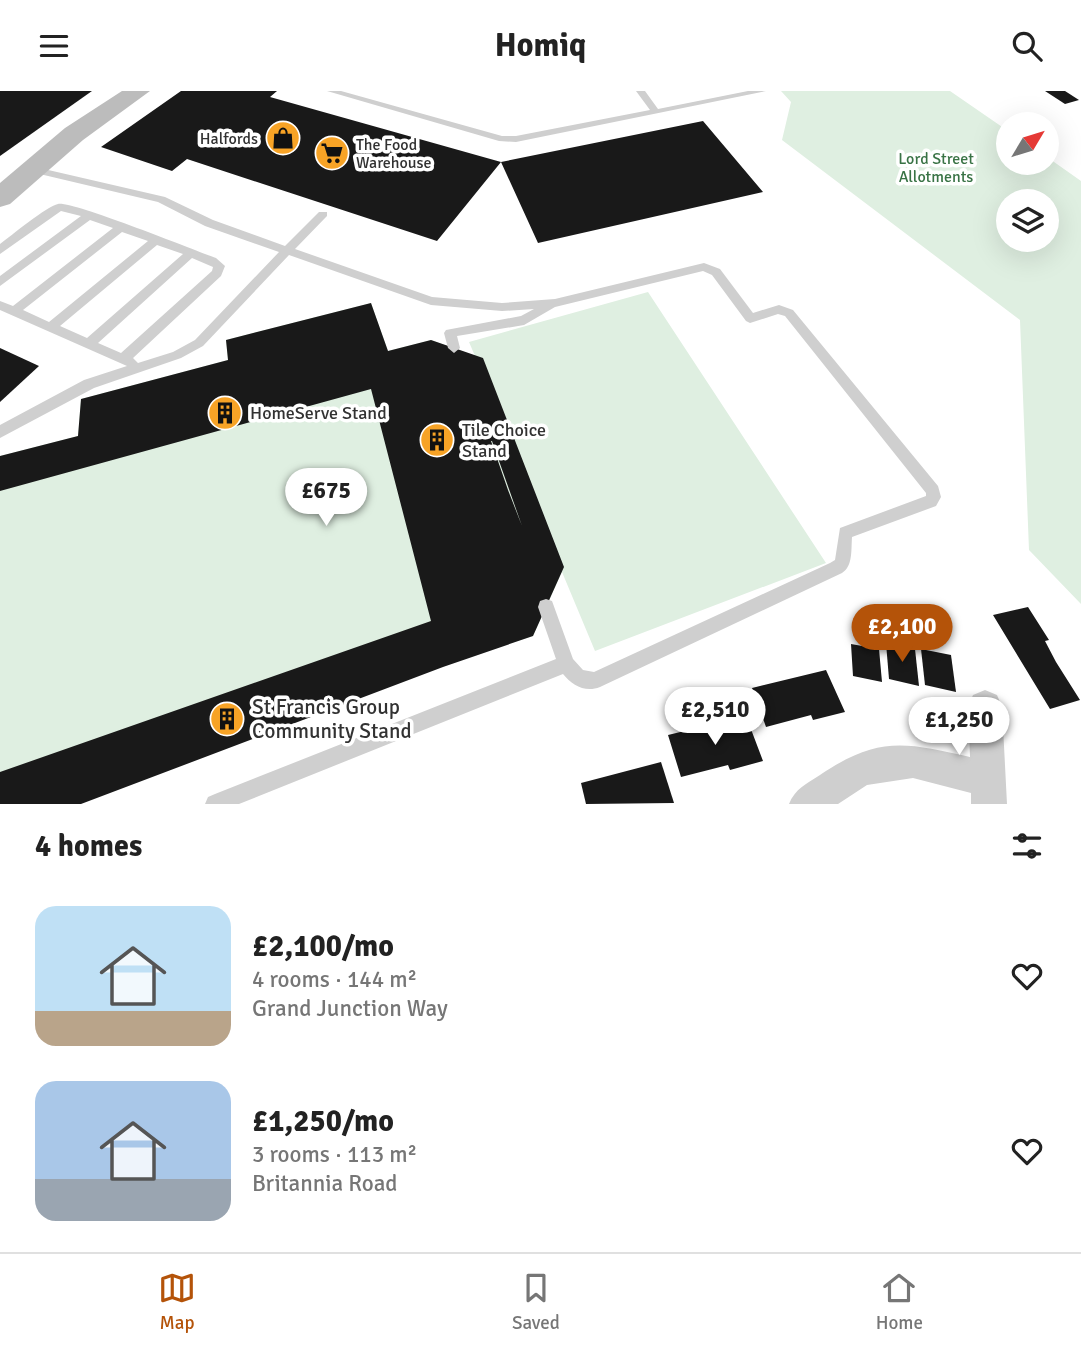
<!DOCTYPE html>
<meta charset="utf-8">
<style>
body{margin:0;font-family:Signika,sans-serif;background:#f6f6f6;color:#222;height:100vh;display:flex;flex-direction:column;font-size:26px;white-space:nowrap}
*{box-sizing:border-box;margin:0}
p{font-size:23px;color:#767676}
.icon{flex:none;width:38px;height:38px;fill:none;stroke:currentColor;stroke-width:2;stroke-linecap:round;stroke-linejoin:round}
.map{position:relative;height:713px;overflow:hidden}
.panel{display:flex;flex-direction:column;background:#fff;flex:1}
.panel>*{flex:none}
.needle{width:46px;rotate:52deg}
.tools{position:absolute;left:996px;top:21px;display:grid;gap:14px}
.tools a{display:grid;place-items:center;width:63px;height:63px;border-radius:50%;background:#fff;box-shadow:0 7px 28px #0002;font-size:35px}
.price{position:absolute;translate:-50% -60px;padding:0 16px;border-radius:24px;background:#fff;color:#222;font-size:23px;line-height:46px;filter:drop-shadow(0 2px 4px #0008)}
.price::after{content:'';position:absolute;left:50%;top:42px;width:21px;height:16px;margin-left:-10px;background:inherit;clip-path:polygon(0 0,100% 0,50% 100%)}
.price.current{background:#b45309;color:#fff}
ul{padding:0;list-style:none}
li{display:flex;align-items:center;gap:21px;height:175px;padding:0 35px}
li span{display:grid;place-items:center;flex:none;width:196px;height:140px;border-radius:21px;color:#555}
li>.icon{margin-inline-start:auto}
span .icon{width:84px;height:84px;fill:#fffc;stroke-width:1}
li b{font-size:30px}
h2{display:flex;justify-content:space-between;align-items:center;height:84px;padding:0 35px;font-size:30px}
header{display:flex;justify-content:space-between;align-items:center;height:91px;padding:0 35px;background:#fff;font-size:32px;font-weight:800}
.tabs{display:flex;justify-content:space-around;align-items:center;height:98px;border-top:2px solid #e0e0e0;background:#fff;font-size:19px;color:#767676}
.tabs a{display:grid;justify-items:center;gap:4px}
.tabs .current{color:#b45309}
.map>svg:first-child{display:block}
</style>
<header><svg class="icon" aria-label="menu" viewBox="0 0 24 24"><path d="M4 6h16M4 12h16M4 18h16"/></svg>Homiq<svg class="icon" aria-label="search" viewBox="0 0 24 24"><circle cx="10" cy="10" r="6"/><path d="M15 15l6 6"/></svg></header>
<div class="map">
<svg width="1081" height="713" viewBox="0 0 1081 713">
<rect width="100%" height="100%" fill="#fff"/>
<g fill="#dfefe1" fill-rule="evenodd">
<path d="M 781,0 L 950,0 L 1008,40 L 1008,72 L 1046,72 L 1047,66 L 1081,90 L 1081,513 L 1029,459 L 1020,229 L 782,49 L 791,11 ZM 1046,110 L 1046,149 L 1008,149 L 1008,110 Z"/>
<path d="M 648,201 L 826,472 L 595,560 L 562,481 L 533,545 L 0,713 L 0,365 L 78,345 L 81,308 L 228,269 L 226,249 L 371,212 L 388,260 L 431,249 L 475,265 L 469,251 Z"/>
</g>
<g fill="#191919" fill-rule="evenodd">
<path d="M 0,0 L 92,0 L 0,65 Z"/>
<path d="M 181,0 L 277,0 L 270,6 L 501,71 L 703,30 L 763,101 L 538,152 L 501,71 L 437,150 L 187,68 L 172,80 L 101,56 Z"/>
<path d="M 1045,0 L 1065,0 L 1079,9 L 1065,13 Z"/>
<path d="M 371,212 L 388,260 L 431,249 L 483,267 L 564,476 L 533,545 L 443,576 L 81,713 L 0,713 L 0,681 L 431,530 L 371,298 L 0,400 L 0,365 L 78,345 L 81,308 L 228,269 L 226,249 ZM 491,350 L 492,350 L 522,435 L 508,399 Z"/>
<path d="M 0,257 L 39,275 L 0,311 Z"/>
<path d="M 1028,516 L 1049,549 L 1045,550 L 1056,571 L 1080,609 L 1050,618 L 993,524 Z"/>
<path d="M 886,552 L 915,558 L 919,595 L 889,588 Z"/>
<path d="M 851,553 L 879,558 L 882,591 L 853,585 Z"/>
<path d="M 921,558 L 951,564 L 956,601 L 925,594 Z"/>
<path d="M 826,579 L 845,621 L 813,629 L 811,624 L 766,636 L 752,597 Z"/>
<path d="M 746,625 L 763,670 L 730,679 L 728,674 L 681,686 L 668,644 Z"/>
<path d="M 661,671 L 674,712 L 586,713 L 581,692 Z"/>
</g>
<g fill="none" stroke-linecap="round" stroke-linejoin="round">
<g fill="#cfcfcf" fill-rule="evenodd">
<path d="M 327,0 L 341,0 L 502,45 L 516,45 L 650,19 L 636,0 L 645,0 L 658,18 L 748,0 L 766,0 L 516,51 L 499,50 Z"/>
<path d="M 31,75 L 165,106 L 213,129 L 285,155 L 319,121 L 327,121 L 327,125 L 295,158 L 432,206 L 502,212 L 555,208 L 704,172 L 720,178 L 753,222 L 779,214 L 793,219 L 938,395 L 941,406 L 936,415 L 852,446 C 851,459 853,475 842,482 L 600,596 C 585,602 572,594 563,583 L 239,713 L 205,713 L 208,706 L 215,703 L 556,568 L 538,516 L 540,510 L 546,508 L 552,510 L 573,568 L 583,579 L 594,581 L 830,472 L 835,469 L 840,437 L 926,405 L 926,402 L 785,225 L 778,223 L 750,232 L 746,230 L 712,184 L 703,180 L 555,216 L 524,234 L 457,245 L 460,257 L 454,262 L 448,257 L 444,242 L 446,239 L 521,225 L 534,218 L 502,220 L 431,214 L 289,164 L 203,255 L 181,267 L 94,297 L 0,347 L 0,334 L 84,289 L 127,275 L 0,219 L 0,210 L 13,215 L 113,137 L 90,129 L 0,195 L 0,185 L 81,125 L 61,120 L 0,163 L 0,153 C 11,145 47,115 58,113 C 73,110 193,159 216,167 L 225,175 L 221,185 L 133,267 L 138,272 L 173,261 L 195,249 L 279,161 L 205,135 L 158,111 L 27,80 L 27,76 ZM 122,141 L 148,150 L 49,231 L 23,219 ZM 157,154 L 183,163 L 87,247 L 60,235 ZM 192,167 L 213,176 L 212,180 L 121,262 L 98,252 Z"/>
</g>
<path fill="#cfcfcf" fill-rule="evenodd" d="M 985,599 L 997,604 L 1002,616 L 1007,713 L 971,713 L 971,702 L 913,687 L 867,694 L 838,713 L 789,713 C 795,698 806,693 820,684 C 878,645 904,651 970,666 L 968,616 L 973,604 Z"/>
<path fill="#bcbcbc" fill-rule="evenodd" d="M 122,0 L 150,0 L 83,49 L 10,113 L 0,116 L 0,92 L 65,37 Z"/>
</g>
<defs>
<g id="shop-disc" transform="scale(1.75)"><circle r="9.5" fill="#f7a326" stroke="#fff"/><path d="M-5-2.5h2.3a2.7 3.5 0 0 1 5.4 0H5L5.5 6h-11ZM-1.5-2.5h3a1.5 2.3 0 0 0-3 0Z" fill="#111"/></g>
<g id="supermarket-disc" transform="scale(1.75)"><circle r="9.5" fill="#f7a326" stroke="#fff"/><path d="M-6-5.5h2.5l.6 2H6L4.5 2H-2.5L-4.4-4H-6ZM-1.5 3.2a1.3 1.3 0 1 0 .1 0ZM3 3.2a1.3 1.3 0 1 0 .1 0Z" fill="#111"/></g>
<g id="building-disc" transform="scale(1.75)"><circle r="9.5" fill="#f7a326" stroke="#fff"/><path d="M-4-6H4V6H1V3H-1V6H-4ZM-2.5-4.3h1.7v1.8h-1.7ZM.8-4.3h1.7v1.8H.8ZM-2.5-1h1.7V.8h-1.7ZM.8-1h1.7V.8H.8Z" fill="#111"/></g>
</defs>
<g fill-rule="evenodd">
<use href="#shop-disc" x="283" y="47"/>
<use href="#supermarket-disc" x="332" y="62"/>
<use href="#building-disc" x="225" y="322"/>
<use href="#building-disc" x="437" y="349"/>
<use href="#building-disc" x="227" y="628"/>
</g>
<g text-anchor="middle" stroke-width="7" stroke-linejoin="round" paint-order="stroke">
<g font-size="16" fill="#323232" stroke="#fff" text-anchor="end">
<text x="258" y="53">Halfords</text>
<text x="356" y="59" text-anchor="start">The Food<tspan x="356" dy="18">Warehouse</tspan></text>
</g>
<g font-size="16" fill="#397345" stroke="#fff">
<text x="936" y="73">Lord Street<tspan x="936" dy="18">Allotments</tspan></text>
</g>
<g font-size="18" fill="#323232" stroke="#fff" text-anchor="start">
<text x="250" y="328">HomeServe Stand</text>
<text x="462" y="345">Tile Choice<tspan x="462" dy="21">Stand</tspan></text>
</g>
<g font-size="21" fill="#323232" stroke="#fff" text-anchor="start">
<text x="252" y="623">St Francis Group<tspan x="252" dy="24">Community Stand</tspan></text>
</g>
</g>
</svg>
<div class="tools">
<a><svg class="needle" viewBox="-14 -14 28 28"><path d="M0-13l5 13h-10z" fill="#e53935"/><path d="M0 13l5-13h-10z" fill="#767676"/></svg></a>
<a><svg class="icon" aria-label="layers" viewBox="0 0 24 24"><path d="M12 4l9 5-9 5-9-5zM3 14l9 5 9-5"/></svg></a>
</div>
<b class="price" style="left:326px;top:437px">£675</b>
<b class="price current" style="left:902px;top:573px">£2,100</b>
<b class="price" style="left:715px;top:656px">£2,510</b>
<b class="price" style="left:959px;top:666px">£1,250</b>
</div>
<section class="panel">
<h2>4 homes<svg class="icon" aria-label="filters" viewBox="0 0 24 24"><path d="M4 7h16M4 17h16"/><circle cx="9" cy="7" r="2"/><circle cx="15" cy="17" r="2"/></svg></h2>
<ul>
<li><span style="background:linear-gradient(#bfe0f5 75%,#b9a48a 0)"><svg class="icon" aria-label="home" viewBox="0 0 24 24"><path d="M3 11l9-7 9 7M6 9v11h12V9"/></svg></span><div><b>£2,100/mo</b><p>4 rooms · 144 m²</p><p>Grand Junction Way</p></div><svg class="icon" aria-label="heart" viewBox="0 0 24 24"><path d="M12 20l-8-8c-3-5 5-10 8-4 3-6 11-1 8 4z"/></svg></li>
<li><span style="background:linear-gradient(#a9c7e8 70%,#9aa5b1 0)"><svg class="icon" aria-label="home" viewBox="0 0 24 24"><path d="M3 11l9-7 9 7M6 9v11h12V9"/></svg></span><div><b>£1,250/mo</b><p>3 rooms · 113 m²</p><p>Britannia Road</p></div><svg class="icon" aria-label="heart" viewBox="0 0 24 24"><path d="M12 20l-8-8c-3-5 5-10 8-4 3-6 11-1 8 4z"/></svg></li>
</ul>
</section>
<nav class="tabs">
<a class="current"><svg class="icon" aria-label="map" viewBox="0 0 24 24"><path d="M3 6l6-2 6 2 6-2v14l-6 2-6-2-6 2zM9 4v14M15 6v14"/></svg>Map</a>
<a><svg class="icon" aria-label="saved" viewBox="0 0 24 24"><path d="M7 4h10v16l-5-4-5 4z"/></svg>Saved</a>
<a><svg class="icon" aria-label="home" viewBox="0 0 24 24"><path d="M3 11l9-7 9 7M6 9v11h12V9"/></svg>Home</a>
</nav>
